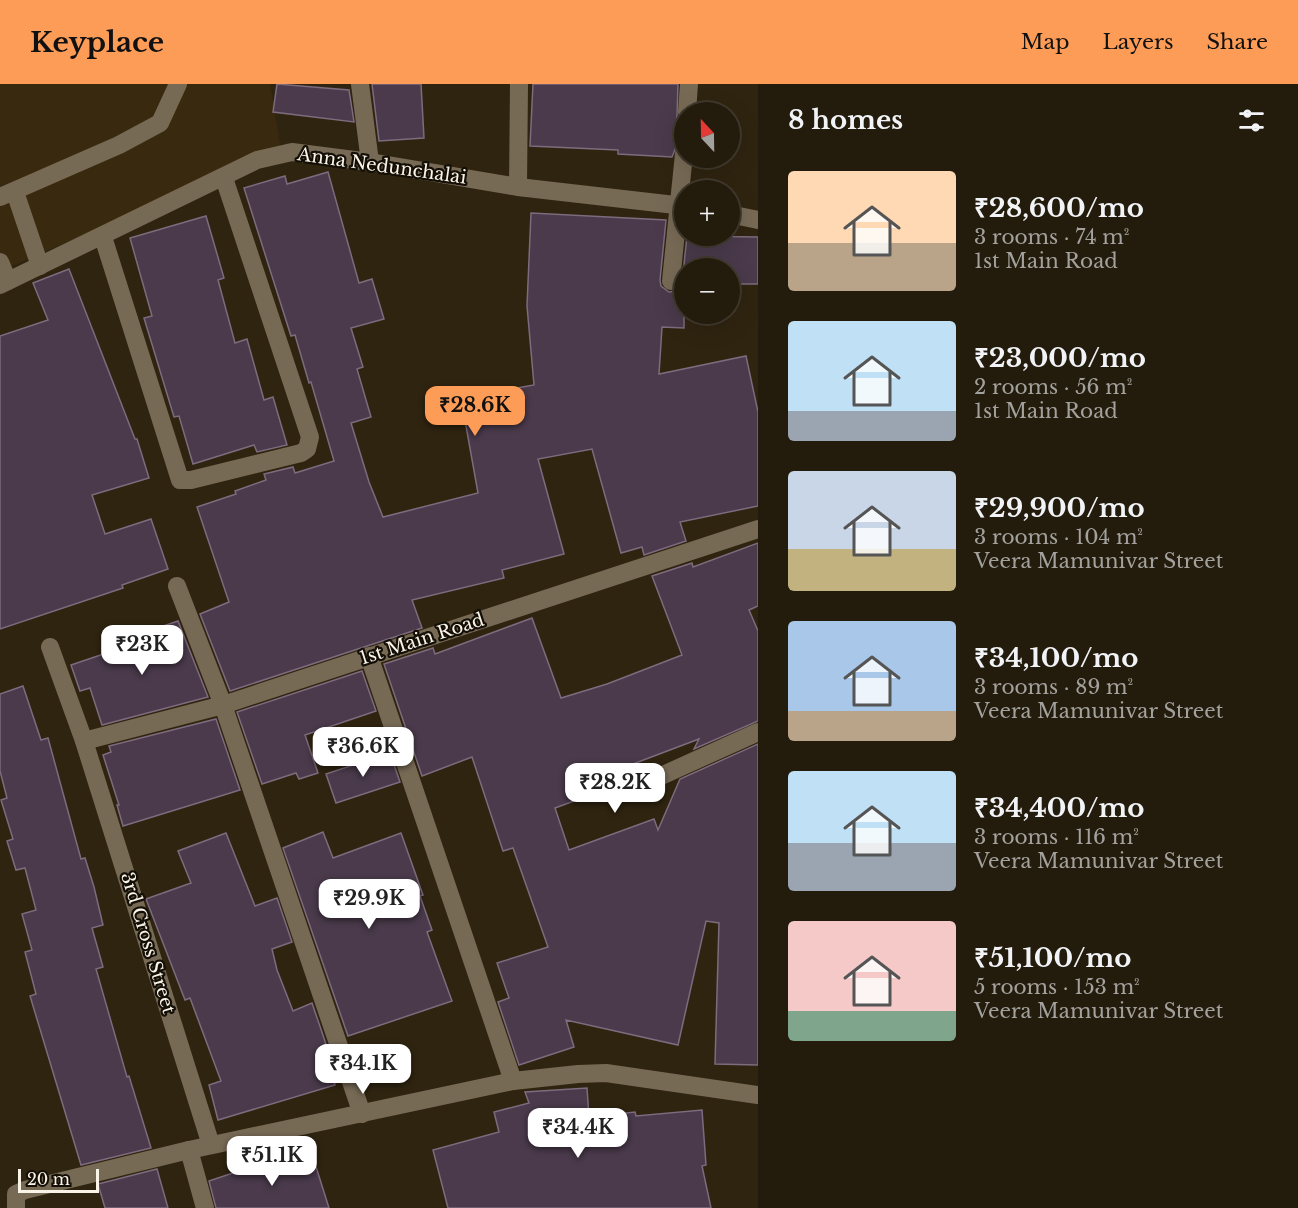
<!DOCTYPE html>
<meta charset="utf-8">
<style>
body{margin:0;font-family:"Libre Baskerville",serif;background:#2f281a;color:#f1f3f6;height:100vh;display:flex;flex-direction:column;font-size:22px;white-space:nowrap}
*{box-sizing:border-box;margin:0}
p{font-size:20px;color:#a3a19d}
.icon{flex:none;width:33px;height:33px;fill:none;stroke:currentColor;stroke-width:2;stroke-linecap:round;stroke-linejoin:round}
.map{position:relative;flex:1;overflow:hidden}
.sheet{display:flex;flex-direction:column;background:#231b0c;width:540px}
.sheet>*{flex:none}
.needle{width:39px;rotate:338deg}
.tools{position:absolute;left:674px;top:18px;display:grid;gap:12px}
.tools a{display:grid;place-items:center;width:66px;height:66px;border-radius:50%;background:#231b0c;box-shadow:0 6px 24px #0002,0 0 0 2px #40392d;font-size:30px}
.scale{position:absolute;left:18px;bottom:15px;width:81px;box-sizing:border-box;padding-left:6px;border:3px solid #faf3e7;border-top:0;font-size:16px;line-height:21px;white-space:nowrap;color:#faf3e7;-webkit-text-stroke:4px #130e06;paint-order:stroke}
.price{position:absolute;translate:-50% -51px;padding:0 14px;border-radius:12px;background:#fff;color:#222;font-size:20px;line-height:39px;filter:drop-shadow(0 2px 3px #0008)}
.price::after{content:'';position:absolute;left:50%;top:36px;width:18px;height:14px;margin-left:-9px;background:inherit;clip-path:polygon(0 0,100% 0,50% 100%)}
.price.active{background:#fd9c56;color:#111}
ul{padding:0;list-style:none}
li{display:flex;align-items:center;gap:18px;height:150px;padding:0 30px}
li span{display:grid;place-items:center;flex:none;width:168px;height:120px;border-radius:6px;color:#555}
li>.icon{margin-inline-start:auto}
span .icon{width:72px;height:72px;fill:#fffc;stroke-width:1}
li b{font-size:26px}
h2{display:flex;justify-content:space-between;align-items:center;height:72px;padding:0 30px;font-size:26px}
header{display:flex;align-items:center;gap:36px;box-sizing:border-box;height:84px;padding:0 30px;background:#fd9c56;color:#111}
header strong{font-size:28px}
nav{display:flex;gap:33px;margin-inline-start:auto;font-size:21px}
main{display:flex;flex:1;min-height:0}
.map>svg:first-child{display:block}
</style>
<header>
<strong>Keyplace</strong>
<nav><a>Map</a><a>Layers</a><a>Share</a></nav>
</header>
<main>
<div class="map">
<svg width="758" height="1124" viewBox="0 0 758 1124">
<rect width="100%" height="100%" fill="#2f2410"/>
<path fill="#392a0f" d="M 0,0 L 270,0 L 281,66 L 0,187 Z"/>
<g fill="#4a3a4b" stroke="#7d6b7e" stroke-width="1.5">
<path d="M 277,0 L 349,6 L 354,38 L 273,28 Z"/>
<path d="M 372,0 L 421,0 L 424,54 L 379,57 Z"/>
<path d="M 533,0 L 678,0 L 676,63 L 672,73 L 618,70 L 618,66 L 530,62 Z"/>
<path d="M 328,88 L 359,199 L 372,195 L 384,235 L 351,244 L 363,283 L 357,285 L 371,333 L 351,339 L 369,398 L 383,433 L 478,409 L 461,314 L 534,301 L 527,222 L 531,129 L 666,136 L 660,196 L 661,202 L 669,208 L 676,207 L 682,199 L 687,152 L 758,153 L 758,200 L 729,200 L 729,184 L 684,184 L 684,244 L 662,243 L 659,290 L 746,272 L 758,328 L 758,422 L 680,438 L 686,457 L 644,471 L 642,463 L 621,469 L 592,365 L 538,375 L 564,470 L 502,486 L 504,494 L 412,516 L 422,544 L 230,607 L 200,530 L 229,518 L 197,423 L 236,410 L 235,407 L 266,396 L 264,390 L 293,383 L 295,389 L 334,377 L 311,298 L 309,299 L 295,251 L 291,252 L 244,104 L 285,92 L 287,100 Z"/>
<path d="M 206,132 L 224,194 L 218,196 L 235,259 L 247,255 L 264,316 L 273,313 L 287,361 L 257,368 L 254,361 L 193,380 L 179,332 L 174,333 L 144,234 L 152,232 L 130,154 Z"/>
<path d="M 69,185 L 135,355 L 137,355 L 149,394 L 92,411 L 105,450 L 151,435 L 168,485 L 122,501 L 123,504 L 0,545 L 0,252 L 48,236 L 33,199 Z"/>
<path d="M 758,459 L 758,522 L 749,526 L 758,547 L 758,637 L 694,665 L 699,655 L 633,680 L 637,690 L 620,700 L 555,724 L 569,766 L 654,735 L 658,746 L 680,695 L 758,660 L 758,981 L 715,980 L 719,839 L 706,837 L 678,961 L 566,936 L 574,963 L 519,981 L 498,918 L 509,914 L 497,879 L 548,863 L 513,764 L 503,767 L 472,673 L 422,692 L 384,580 L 433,564 L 435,570 L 532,534 L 561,614 L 607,600 L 682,571 L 652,492 L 692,479 L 693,483 Z"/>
<path d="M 178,537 L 208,613 L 102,641 L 90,604 L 80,607 L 71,581 L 139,558 L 137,551 Z"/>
<path d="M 362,587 L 376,627 L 305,651 L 318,689 L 299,695 L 296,689 L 262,700 L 237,628 Z"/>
<path d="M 23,602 L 41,656 L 48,654 L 81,775 L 85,774 L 94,803 L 103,841 L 92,844 L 103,883 L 96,885 L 127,993 L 129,992 L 151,1064 L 81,1081 L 30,912 L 36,910 L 25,868 L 32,866 L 22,830 L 36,826 L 25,784 L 16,786 L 7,757 L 13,755 L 1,716 L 7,714 L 0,687 L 0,610 Z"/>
<path d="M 216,635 L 240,706 L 123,742 L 117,721 L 119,721 L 103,671 L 111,668 L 109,662 Z"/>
<path d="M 390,669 L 400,698 L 336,719 L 326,690 Z"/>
<path d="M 323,748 L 333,774 L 401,749 L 423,811 L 420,812 L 432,846 L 427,848 L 452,917 L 348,952 L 283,764 Z"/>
<path d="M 226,749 L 255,822 L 277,814 L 292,858 L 272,865 L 277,886 L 293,927 L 312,919 L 326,960 L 324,961 L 335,1001 L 218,1036 L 209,1001 L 221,997 L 190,914 L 185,916 L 146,815 L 191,799 L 178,767 Z"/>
<path d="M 587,1004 L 589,1033 L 635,1028 L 636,1032 L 702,1026 L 706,1081 L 702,1082 L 711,1124 L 448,1124 L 433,1066 L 499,1048 L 494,1028 L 529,1019 L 525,1008 Z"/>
<path d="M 312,1070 L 329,1124 L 216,1124 L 209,1097 L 266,1078 L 268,1084 Z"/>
<path d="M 157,1085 L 168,1124 L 105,1124 L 98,1100 Z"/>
</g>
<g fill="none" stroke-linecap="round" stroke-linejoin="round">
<g stroke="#776a55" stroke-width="18">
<path d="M 360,0 L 370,78"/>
<path d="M 687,28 L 689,0"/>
<path d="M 518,103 L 519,0"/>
<path d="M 15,108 L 40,182"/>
<path d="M 0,113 L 119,61 L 160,39 L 178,0"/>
<path d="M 729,130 L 758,136"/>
<path d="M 103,153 L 180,396 L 191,396 L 301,369 L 307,365 L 310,353 L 224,94"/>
<path d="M 0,178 L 8,197"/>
<path d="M 671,197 L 684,70"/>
<path d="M 0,201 L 257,76 L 292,68 L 370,78 L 518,103 L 684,122"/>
<path d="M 177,502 L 223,621 L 362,1030"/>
<path d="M 50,563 L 84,657 L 211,1061"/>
<path d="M 369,572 L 513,997"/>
<path d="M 84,657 L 223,621 L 758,445"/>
<path d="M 630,706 L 758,648"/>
<path d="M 189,1066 L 205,1124"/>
<path d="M 16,1124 L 16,1110 L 25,1106 L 189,1066 L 513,997 L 578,990 L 606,989 L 758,1011"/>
</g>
</g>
<g text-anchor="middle" stroke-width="4.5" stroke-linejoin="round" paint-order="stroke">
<g font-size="18" fill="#faf3e7" stroke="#130e06">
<text transform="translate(382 82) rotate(8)" y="6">Anna Nedunchalai</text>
<text transform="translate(422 555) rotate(-18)" y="6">1st Main Road</text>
<text transform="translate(148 859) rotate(73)" y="6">3rd Cross Street</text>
</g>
</g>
</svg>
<div class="tools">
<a><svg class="needle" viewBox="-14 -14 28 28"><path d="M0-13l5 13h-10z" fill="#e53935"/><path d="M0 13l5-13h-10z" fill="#a3a19d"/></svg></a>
<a>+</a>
<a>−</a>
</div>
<div class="scale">20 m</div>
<b class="price active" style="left:475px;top:353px">₹28.6K</b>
<b class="price" style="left:142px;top:592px">₹23K</b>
<b class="price" style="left:363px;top:694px">₹36.6K</b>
<b class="price" style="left:615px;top:730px">₹28.2K</b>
<b class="price" style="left:369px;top:846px">₹29.9K</b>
<b class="price" style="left:363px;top:1011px">₹34.1K</b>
<b class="price" style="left:578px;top:1075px">₹34.4K</b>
<b class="price" style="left:272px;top:1103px">₹51.1K</b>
</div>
<section class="sheet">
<h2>8 homes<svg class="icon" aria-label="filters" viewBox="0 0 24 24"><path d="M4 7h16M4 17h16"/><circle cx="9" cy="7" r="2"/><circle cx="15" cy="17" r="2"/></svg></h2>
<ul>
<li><span style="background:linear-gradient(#ffd9b3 60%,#b9a48a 0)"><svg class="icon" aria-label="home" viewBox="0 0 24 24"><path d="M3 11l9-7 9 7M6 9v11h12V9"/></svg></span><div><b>₹28,600/mo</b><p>3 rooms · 74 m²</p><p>1st Main Road</p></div></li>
<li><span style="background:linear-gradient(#bfe0f5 75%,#9aa5b1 0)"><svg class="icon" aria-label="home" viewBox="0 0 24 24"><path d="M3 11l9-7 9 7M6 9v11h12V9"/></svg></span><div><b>₹23,000/mo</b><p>2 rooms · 56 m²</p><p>1st Main Road</p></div></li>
<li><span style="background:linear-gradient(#c9d6e8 65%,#c2b280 0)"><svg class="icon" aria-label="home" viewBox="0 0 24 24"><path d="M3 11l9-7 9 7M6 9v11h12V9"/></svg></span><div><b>₹29,900/mo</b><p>3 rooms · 104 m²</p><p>Veera Mamunivar Street</p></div></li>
<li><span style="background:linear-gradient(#a9c7e8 75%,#b9a48a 0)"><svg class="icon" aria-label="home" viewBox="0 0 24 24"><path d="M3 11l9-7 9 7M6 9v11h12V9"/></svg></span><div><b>₹34,100/mo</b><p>3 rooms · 89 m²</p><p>Veera Mamunivar Street</p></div></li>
<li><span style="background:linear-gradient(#bfe0f5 60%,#9aa5b1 0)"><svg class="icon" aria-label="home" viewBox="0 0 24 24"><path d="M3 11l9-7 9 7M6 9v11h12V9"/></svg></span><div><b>₹34,400/mo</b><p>3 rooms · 116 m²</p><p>Veera Mamunivar Street</p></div></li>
<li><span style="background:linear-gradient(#f6c9c9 75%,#7fa58c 0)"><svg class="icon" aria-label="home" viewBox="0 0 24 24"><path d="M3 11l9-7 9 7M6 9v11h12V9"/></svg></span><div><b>₹51,100/mo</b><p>5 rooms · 153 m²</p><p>Veera Mamunivar Street</p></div></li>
</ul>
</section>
</main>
